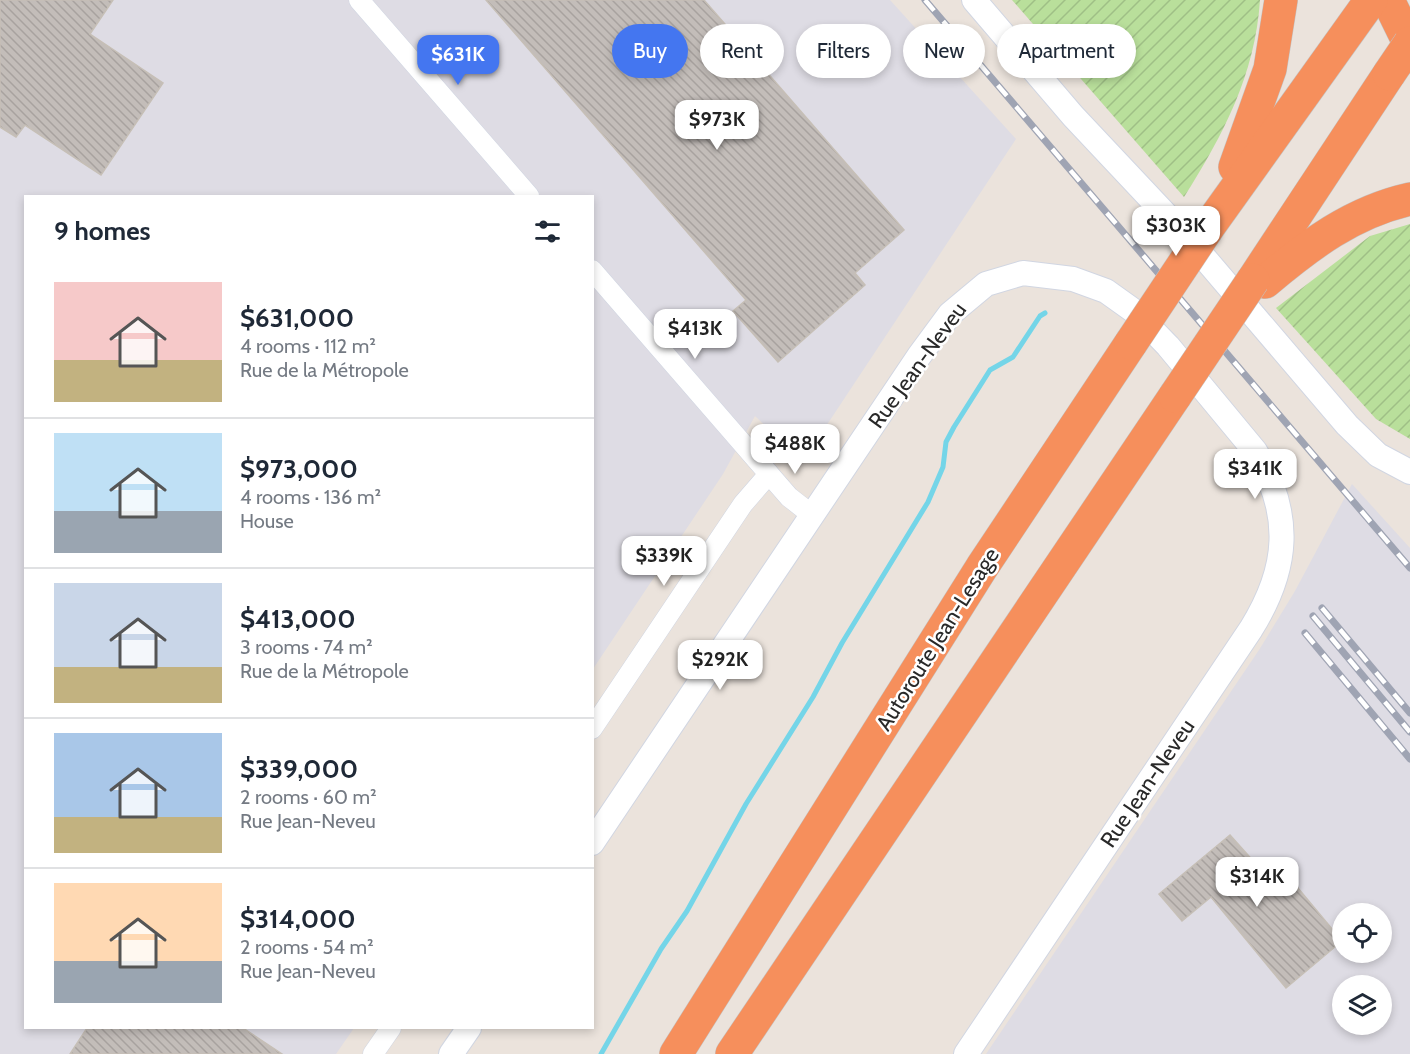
<!DOCTYPE html>
<meta charset="utf-8">
<style>
body{margin:0;font-family:Cabin,sans-serif;background:#f2f2f3;color:#1f2937;height:100vh;display:flex;flex-direction:column;font-size:22px;white-space:nowrap}
*{box-sizing:border-box;margin:0}
p{font-size:20px;color:#747a83}
.icon{flex:none;width:33px;height:33px;fill:none;stroke:currentColor;stroke-width:2;stroke-linecap:round;stroke-linejoin:round}
.map{position:relative;flex:1;overflow:hidden}
.details{position:absolute;left:24px;top:195px;width:570px;height:834px;display:flex;flex-direction:column;background:#fff;border-radius:0px;box-shadow:0 3px 9px #0003}
.details>*{flex:none}
.top-card{position:absolute;left:612px;top:24px;width:570px;height:54px;display:flex;gap:12px}
.fabs{position:absolute;left:1332px;top:903px;display:grid;gap:12px}
.fabs a{display:grid;place-items:center;width:60px;height:60px;border-radius:50%;background:#fff;box-shadow:0 3px 9px #0003;font-size:30px}
.price{position:absolute;translate:-50% -51px;padding:0 14px;border-radius:12px;background:#fff;color:#222;font-size:20px;line-height:39px;filter:drop-shadow(0 2px 3px #0008)}
.price::after{content:'';position:absolute;left:50%;top:36px;width:18px;height:14px;margin-left:-9px;background:inherit;clip-path:polygon(0 0,100% 0,50% 100%)}
.price.on{background:#4476f0;color:#fff}
ul{padding:0;list-style:none}
li{display:flex;align-items:center;gap:18px;height:150px;padding:0 30px}
li+li{border-top:2px solid #e0e1e3}
li span{display:grid;place-items:center;flex:none;width:168px;height:120px;border-radius:0px;color:#555}
li>.icon{margin-inline-start:auto}
span .icon{width:72px;height:72px;fill:#fffc;stroke-width:1}
li b{font-size:26px}
h2{display:flex;justify-content:space-between;align-items:center;height:72px;padding:0 30px;font-size:26px}
.tag{padding:0 21px;border-radius:27px;background:#fff;box-shadow:0 3px 9px #0003;font-size:21px;line-height:54px}
.tag.on{background:#4476f0;color:#fff}
.map>svg:first-child{display:block}
</style>
<div class="map">
<svg width="1410" height="1054" viewBox="0 0 1410 1054">
<defs>
<pattern id="garden-furrows" width="10" height="10" patternUnits="userSpaceOnUse" patternTransform="scale(1.5)"><rect width="10" height="10" fill="#b9df9b"/><path d="M-1 1l2-2M0 10L10 0M9 11l2-2" fill="none" stroke="#9fbf86"/></pattern>
<pattern id="building-back-hatch" width="6" height="6" patternUnits="userSpaceOnUse" patternTransform="scale(1.5)"><rect width="6" height="6" fill="#c3bdb9"/><path d="M-1 5l2 2M0 0l6 6M5-1l2 2" fill="none" stroke="#a8a29f"/></pattern>
</defs>
<rect width="100%" height="100%" fill="#ebe3dc"/>
<g fill="#dedce4" fill-rule="evenodd">
<path d="M 0,0 L 890,0 L 1016,139 L 803,461 L 755,416 L 723,474 L 593,669 L 592,196 L 26,196 L 26,1028 L 354,1028 L 336,1054 L 0,1054 Z"/>
<path d="M 1352,484 L 1410,548 L 1410,1054 L 986,1054 L 1259,650 L 1295,591 ZM 1342,914 L 1382,914 L 1382,952 L 1342,952 ZM 1342,986 L 1382,986 L 1382,1024 L 1342,1024 Z"/>
</g>
<g fill="url(#garden-furrows)">
<path d="M 1012,0 L 1260,0 C 1255,75 1223,135 1184,197 Z"/>
<path d="M 1410,224 L 1410,439 L 1376,419 L 1276,308 L 1370,236 Z"/>
</g>
<g fill="none" stroke-linecap="round" stroke-linejoin="round">
<path stroke="#74d5e8" stroke-width="5" d="M 601,1054 L 661,949 L 687,911 L 746,804 L 813,697 L 842,643 L 928,502 L 943,467 L 946,442 L 954,427 L 990,370 L 1013,357 L 1040,316 L 1045,313"/>
</g>
<g fill="url(#building-back-hatch)" stroke="#c6bfb6" stroke-width="1.5">
<path d="M 0,0 L 113,0 L 90,34 L 163,83 L 101,175 L 25,125 L 16,137 L 0,127 Z"/>
<path d="M 486,0 L 704,0 L 904,230 L 855,273 L 865,285 L 778,362 L 733,311 L 746,300 Z"/>
<path d="M 1230,835 L 1256,864 L 1278,864 L 1342,941 L 1286,988 L 1211,897 L 1182,921 L 1159,894 Z"/>
<path d="M 87,1028 L 243,1028 L 282,1054 L 70,1054 Z"/>
</g>
<g fill="none" stroke-linecap="round" stroke-linejoin="round">
<g stroke="#d1d6e2" stroke-width="21">
<g id="minor">
<path d="M 359,0 L 529,196"/>
<path d="M 592,270 L 789,497 L 812,515"/>
<path d="M 592,729 L 743,504 L 769,474"/>
<path d="M 373,1054 L 391,1028"/>
</g>
</g>
<g stroke="#d1d6e2" stroke-width="26">
<g id="tertiary">
<path d="M 974,0 L 1073,116 L 1184,234 L 1347,425 L 1378,455 L 1410,472"/>
<path d="M 592,843 L 919,356 L 950,314 L 986,284 L 1023,273 L 1073,279 L 1106,291 L 1134,311 L 1168,346 L 1255,451 C 1293,514 1289,568 1251,629 L 966,1054"/>
<path d="M 451,1054 L 469,1028"/>
</g>
</g>
<g stroke="#c3c3c3" stroke-width="34">
<g id="motorway">
<path d="M 1388,0 L 1410,45"/>
<path d="M 1235,167 L 1270,69 L 1281,0"/>
<path d="M 1207,229 L 1371,0"/>
<path d="M 1253,280 L 1389,74"/>
<path d="M 1265,282 C 1309,245 1352,212 1410,199"/>
<path d="M 676,1054 L 982,567 L 1131,343"/>
<path d="M 732,1054 L 1175,396"/>
</g>
</g>
<use href="#minor" stroke="#fff" stroke-width="20"/>
<use href="#tertiary" stroke="#fff" stroke-width="24"/>
<use href="#motorway" stroke="#f68f5c" stroke-width="33"/>
<g stroke="#9fa4b3" stroke-width="7">
<g id="rail">
<path d="M 925,0 L 1410,568"/>
<path d="M 1322,608 L 1410,713"/>
<path d="M 1313,616 L 1410,732"/>
<path d="M 1305,633 L 1410,759"/>
</g>
</g>
<use href="#rail" stroke="#fff" stroke-width="4.5" stroke-dasharray="14" stroke-linecap="butt"/>
<g stroke="#c3c3c3" stroke-width="34" stroke-linecap="butt">
<g id="motorway-bridge">
<path d="M 1389,74 L 1410,43"/>
<path d="M 1131,343 L 1207,229"/>
<path d="M 1175,396 L 1253,280"/>
</g>
</g>
<use href="#motorway-bridge" stroke="#f68f5c" stroke-width="33"/>
</g>
<g text-anchor="middle" stroke-width="5" stroke-linejoin="round" paint-order="stroke">
<g font-size="22" fill="#292929" stroke="#fff">
<text transform="translate(917 365) rotate(-54)" y="8">Rue Jean-Neveu</text>
<text transform="translate(937 639) rotate(-58)" y="8">Autoroute Jean-Lesage</text>
<text transform="translate(1147 783) rotate(-56)" y="8">Rue Jean-Neveu</text>
</g>
</g>
</svg>
<div class="fabs">
<a><svg class="icon" aria-label="locate" viewBox="0 0 24 24"><circle cx="12" cy="12" r="6"/><path d="M12 2v4M12 18v4M2 12h4M18 12h4"/></svg></a>
<a><svg class="icon" aria-label="layers" viewBox="0 0 24 24"><path d="M12 4l9 5-9 5-9-5zM3 14l9 5 9-5"/></svg></a>
</div>
<b class="price on" style="left:458px;top:86px">$631K</b>
<b class="price" style="left:717px;top:151px">$973K</b>
<b class="price" style="left:1176px;top:257px">$303K</b>
<b class="price" style="left:695px;top:360px">$413K</b>
<b class="price" style="left:795px;top:475px">$488K</b>
<b class="price" style="left:1255px;top:500px">$341K</b>
<b class="price" style="left:664px;top:587px">$339K</b>
<b class="price" style="left:720px;top:691px">$292K</b>
<b class="price" style="left:1257px;top:908px">$314K</b>
<div class="top-card">
<a class="tag on">Buy</a>
<a class="tag">Rent</a>
<a class="tag">Filters</a>
<a class="tag">New</a>
<a class="tag">Apartment</a>
</div>
<section class="details">
<h2>9 homes<svg class="icon" aria-label="filters" viewBox="0 0 24 24"><path d="M4 7h16M4 17h16"/><circle cx="9" cy="7" r="2"/><circle cx="15" cy="17" r="2"/></svg></h2>
<ul>
<li><span style="background:linear-gradient(#f6c9c9 65%,#c2b280 0)"><svg class="icon" aria-label="home" viewBox="0 0 24 24"><path d="M3 11l9-7 9 7M6 9v11h12V9"/></svg></span><div><b>$631,000</b><p>4 rooms · 112 m²</p><p>Rue de la Métropole</p></div></li>
<li><span style="background:linear-gradient(#bfe0f5 65%,#9aa5b1 0)"><svg class="icon" aria-label="home" viewBox="0 0 24 24"><path d="M3 11l9-7 9 7M6 9v11h12V9"/></svg></span><div><b>$973,000</b><p>4 rooms · 136 m²</p><p>House</p></div></li>
<li><span style="background:linear-gradient(#c9d6e8 70%,#c2b280 0)"><svg class="icon" aria-label="home" viewBox="0 0 24 24"><path d="M3 11l9-7 9 7M6 9v11h12V9"/></svg></span><div><b>$413,000</b><p>3 rooms · 74 m²</p><p>Rue de la Métropole</p></div></li>
<li><span style="background:linear-gradient(#a9c7e8 70%,#c2b280 0)"><svg class="icon" aria-label="home" viewBox="0 0 24 24"><path d="M3 11l9-7 9 7M6 9v11h12V9"/></svg></span><div><b>$339,000</b><p>2 rooms · 60 m²</p><p>Rue Jean-Neveu</p></div></li>
<li><span style="background:linear-gradient(#ffd9b3 65%,#9aa5b1 0)"><svg class="icon" aria-label="home" viewBox="0 0 24 24"><path d="M3 11l9-7 9 7M6 9v11h12V9"/></svg></span><div><b>$314,000</b><p>2 rooms · 54 m²</p><p>Rue Jean-Neveu</p></div></li>
</ul>
</section>
</div>
